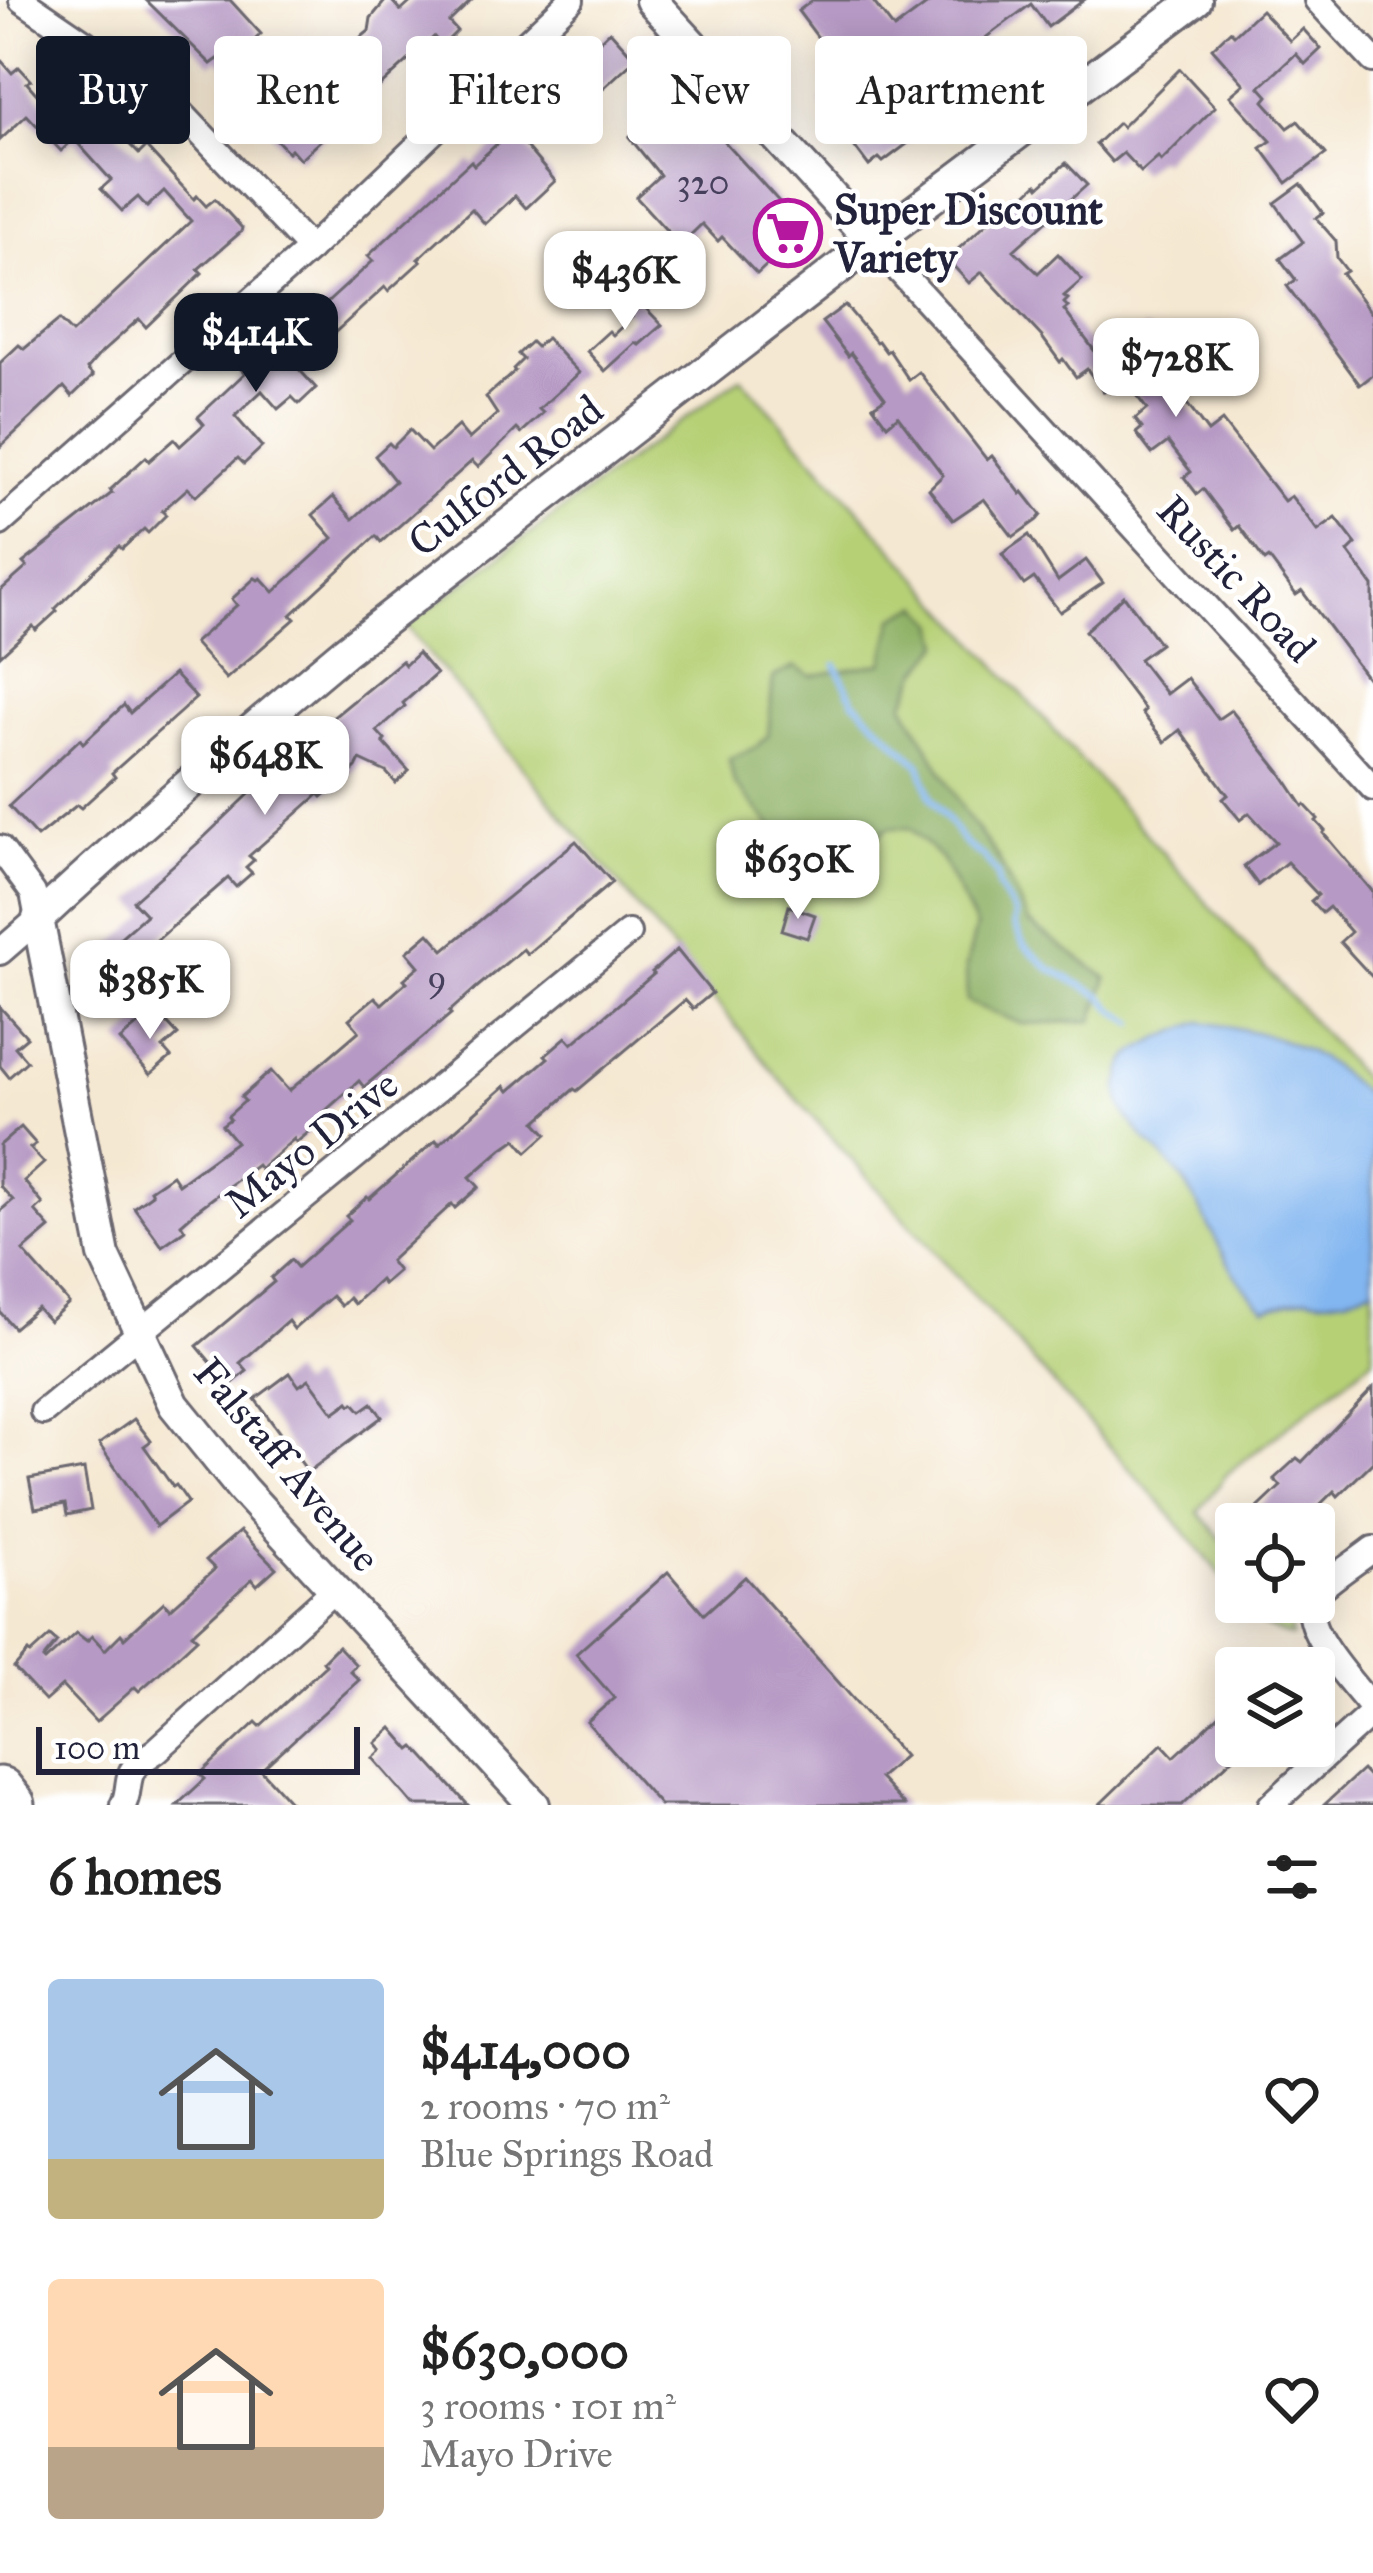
<!DOCTYPE html>
<meta charset="utf-8">
<style>
body{margin:0;font-family:"IM FELL Great Primer",serif;background:#f6f6f6;color:#222;height:100vh;display:flex;flex-direction:column;font-size:45px;white-space:nowrap}
*{box-sizing:border-box;margin:0}
p{font-size:39px;color:#767676}
.icon{flex:none;width:66px;height:66px;fill:none;stroke:currentColor;stroke-width:2;stroke-linecap:round;stroke-linejoin:round}
.map{position:relative;height:1805px;overflow:hidden}
.side{display:flex;flex-direction:column;background:#fff;flex:1}
.side>*{flex:none}
.guide{position:absolute;left:36px;top:36px;width:1302px;height:108px;display:flex;gap:24px}
.controls{position:absolute;left:1215px;top:1503px;display:grid;gap:24px}
.controls a{display:grid;place-items:center;width:120px;height:120px;border-radius:12px;background:#fff;box-shadow:0 6px 30px #0003;font-size:60px}
.scale{position:absolute;left:36px;bottom:30px;width:324px;box-sizing:border-box;padding-left:12px;border:6px solid #22223b;border-top:0;font-size:33px;line-height:42px;white-space:nowrap;color:#22223b;-webkit-text-stroke:9px #fff;paint-order:stroke}
.price{position:absolute;translate:-50% -102px;padding:0 27px;border-radius:24px;background:#fff;color:#222;font-size:39px;line-height:78px;filter:drop-shadow(0 3px 6px #0008)}
.price::after{content:'';position:absolute;left:50%;top:72px;width:36px;height:27px;margin-left:-18px;background:inherit;clip-path:polygon(0 0,100% 0,50% 100%)}
.price.current{background:#111827;color:#fff}
ul{padding:0;list-style:none}
li{display:flex;align-items:center;gap:36px;height:300px;padding:0 48px}
li span{display:grid;place-items:center;flex:none;width:336px;height:240px;border-radius:12px;color:#555}
li>.icon{margin-inline-start:auto}
span .icon{width:144px;height:144px;fill:#fffc;stroke-width:1}
li b{font-size:51px}
h2{display:flex;justify-content:space-between;align-items:center;height:144px;padding:0 48px;font-size:51px}
.chip{padding:0 42px;border-radius:12px;background:#fff;box-shadow:0 6px 30px #0003;font-size:42px;line-height:108px}
.chip.current{background:#111827;color:#fff}
.map>svg:first-child{display:block}
</style>
<div class="map">
<svg width="1373" height="1805" viewBox="0 0 1373 1805">
<rect width="100%" height="100%" fill="#fff"/>
<filter id="ink" filterUnits="userSpaceOnUse"><feTurbulence type="fractalNoise" baseFrequency=".00833" numOctaves="2"/><feDisplacementMap in="SourceGraphic" scale="24" xChannelSelector="R" yChannelSelector="G"/><feConvolveMatrix kernelMatrix="1 2 1 2 8 2 1 2 1" color-interpolation-filters="sRGB"/></filter>
<filter id="wash" filterUnits="userSpaceOnUse"><feTurbulence type="fractalNoise" baseFrequency=".004" numOctaves="4" result="noise"/><feDisplacementMap in="SourceGraphic" scale="48" xChannelSelector="R" yChannelSelector="G"/><feGaussianBlur stdDeviation="2.7" result="paint"/><feColorMatrix in="noise" values="0 0 0 0 0 0 0 0 0 0 0 0 0 0 0 0 0 1.4 0 .05"/><feComposite in="paint" operator="in"/></filter>
<g filter="url(#wash)">
<rect width="100%" height="100%" fill="#f5e8d2"/>
<g fill="#b6d076" stroke="#6c7958" stroke-width="3">
<path d="M 741,377 L 1373,1090 L 1373,1359 L 1228,1473 L 1198,1512 L 1236,1556 L 1236,1593 L 1172,1516 L 781,1081 L 406,626 Z"/>
<path d="M 1243,1602 L 1276,1602 L 1289,1617 L 1291,1637 L 1262,1625 Z"/>
</g>
<path fill="#90b267" stroke="#596a51" stroke-width="3" d="M 920,605 L 936,623 L 942,644 L 920,670 L 904,704 L 965,813 L 998,858 L 1029,923 L 1107,978 L 1093,1021 L 1022,1024 L 967,1002 L 966,967 L 976,927 L 942,860 L 910,828 L 888,828 L 854,855 L 817,859 L 787,848 L 770,824 L 734,783 L 729,759 L 756,747 L 768,736 L 773,677 L 795,667 L 811,676 L 883,663 L 894,618 Z"/>
<path fill="#82b6f0" stroke="#526c96" stroke-width="3" d="M 1201,1022 C 1241,1028 1285,1036 1320,1058 C 1339,1070 1356,1087 1373,1101 L 1373,1288 L 1346,1297 L 1325,1300 L 1308,1297 L 1265,1308 C 1224,1275 1211,1218 1180,1176 C 1166,1157 1142,1139 1130,1121 C 1121,1109 1116,1092 1121,1078 C 1122,1072 1124,1065 1127,1060 C 1139,1044 1182,1030 1201,1022 Z"/>
<g fill="none" stroke-linecap="round" stroke-linejoin="round">
<path stroke="#82b6f0" stroke-width="6" d="M 836,665 L 853,700 L 920,765 L 931,797 L 965,844 L 984,857 L 997,874 L 999,888 L 1015,914 L 1014,925 L 1024,945 L 1049,968 L 1102,996 L 1114,1010 L 1135,1023"/>
</g>
<g id="blocks">
<g fill="#b699c4">
<path d="M 146,0 L 230,0 L 261,34 L 226,67 L 218,59 L 211,64 Z"/>
<path d="M 386,0 L 391,0 L 401,11 L 413,0 L 472,0 L 449,22 L 457,31 L 442,46 L 434,37 L 300,159 L 291,149 L 288,152 L 262,124 L 266,121 L 239,89 L 255,75 L 264,85 L 266,83 L 285,103 L 322,70 L 325,73 L 364,35 L 369,31 L 371,18 Z"/>
<path d="M 813,0 L 872,0 L 894,29 L 933,0 L 1084,0 L 1048,27 L 1031,4 L 934,76 L 954,102 L 944,110 L 947,114 L 883,162 L 879,158 L 869,166 L 820,101 L 849,79 L 798,11 Z"/>
<path d="M 1261,10 L 1290,41 L 1303,29 L 1321,49 L 1305,64 L 1296,54 L 1260,87 L 1268,96 L 1264,101 L 1288,128 L 1298,121 L 1326,154 L 1287,183 L 1261,148 L 1271,141 L 1230,96 L 1244,84 L 1212,48 L 1230,31 L 1234,35 Z"/>
<path d="M 610,31 L 635,59 L 560,128 L 533,100 L 548,86 L 550,88 Z"/>
<path d="M 0,59 L 12,73 L 19,67 L 31,80 L 27,83 L 49,108 L 67,91 L 101,128 L 107,122 L 139,154 L 146,147 L 194,199 L 197,196 L 206,206 L 215,199 L 242,228 L 241,232 L 198,269 L 202,273 L 146,327 L 139,319 L 99,355 L 87,369 L 93,376 L 72,396 L 64,387 L 0,447 L 0,363 L 19,345 L 24,349 L 59,320 L 72,333 L 191,221 L 164,191 L 147,207 L 138,197 L 122,211 L 101,189 L 111,180 L 74,139 L 61,151 L 27,115 L 0,140 Z"/>
<path d="M 1180,69 L 1215,107 L 1161,161 L 1158,157 L 1141,172 L 1123,153 L 1112,162 L 1096,144 L 1118,123 L 1122,127 Z"/>
<path d="M 679,92 L 805,230 L 757,274 L 722,237 L 718,241 L 702,224 L 680,245 L 636,197 L 660,175 L 629,137 Z"/>
<path d="M 512,130 L 555,181 L 526,208 L 515,196 L 485,224 L 472,209 L 418,259 L 421,261 L 388,291 L 385,287 L 297,367 L 316,388 L 299,404 L 292,397 L 278,409 L 262,391 L 235,416 L 262,447 L 244,464 L 238,458 L 196,496 L 188,488 L 162,511 L 166,515 L 148,533 L 144,529 L 122,549 L 119,546 L 55,609 L 57,611 L 36,630 L 33,626 L 0,656 L 0,591 L 27,567 L 23,563 L 112,493 L 110,490 L 146,457 L 149,461 L 174,439 L 180,446 L 204,424 L 198,417 L 245,373 L 241,369 L 266,347 L 272,353 L 373,261 L 368,256 L 448,182 L 471,161 L 474,165 Z"/>
<path d="M 1066,163 L 1087,185 L 1014,250 L 1038,273 L 1058,254 L 1082,280 L 1064,296 L 1068,299 L 1064,303 L 1068,307 L 1064,310 L 1102,361 L 1146,328 L 1186,381 L 1175,388 L 1208,432 L 1222,421 L 1284,501 L 1291,496 L 1318,531 L 1336,518 L 1356,544 L 1348,552 L 1373,586 L 1373,686 L 1302,591 L 1296,595 L 1269,558 L 1265,561 L 1239,526 L 1234,530 L 1203,489 L 1197,494 L 1184,477 L 1191,472 L 1168,442 L 1152,454 L 1136,433 L 1142,428 L 1135,419 L 1147,409 L 1123,378 L 1104,392 L 1087,369 L 1076,377 L 1063,359 L 1060,362 L 1042,337 L 982,272 L 969,283 L 947,259 L 1019,194 L 1022,198 L 1037,184 L 1039,187 Z"/>
<path d="M 1301,184 L 1323,213 L 1316,218 L 1336,241 L 1337,258 L 1347,271 L 1342,274 L 1373,315 L 1373,375 L 1360,385 L 1287,286 L 1296,280 L 1280,259 L 1303,242 L 1275,203 Z"/>
<path d="M 628,290 L 662,325 L 639,345 L 636,343 L 605,371 L 587,351 L 609,331 L 613,335 L 632,317 L 617,300 Z"/>
<path d="M 845,305 L 876,342 L 878,341 L 886,352 L 889,350 L 909,380 L 919,372 L 987,460 L 992,456 L 1021,494 L 1023,492 L 1041,515 L 1037,520 L 1013,537 L 984,499 L 953,520 L 929,489 L 943,475 L 898,416 L 887,425 L 873,406 L 885,398 L 851,353 L 848,356 L 822,322 Z"/>
<path d="M 546,338 L 579,373 L 539,409 L 543,413 L 521,433 L 517,429 L 478,467 L 472,461 L 381,542 L 376,536 L 291,615 L 295,619 L 226,679 L 194,643 L 237,605 L 232,599 L 255,578 L 258,580 L 261,578 L 274,592 L 333,538 L 313,515 L 333,497 L 353,519 L 395,481 L 375,456 L 389,443 L 393,447 L 410,430 L 430,451 L 458,426 L 469,439 L 497,414 L 486,397 L 515,371 L 513,369 L 523,359 L 518,354 L 531,342 L 536,347 Z"/>
<path d="M 1029,535 L 1058,581 L 1086,560 L 1103,583 L 1060,612 L 1034,578 L 1024,585 L 1002,554 Z"/>
<path d="M 1124,596 L 1160,644 L 1139,659 L 1166,694 L 1187,678 L 1218,719 L 1231,710 L 1281,773 L 1303,806 L 1305,805 L 1318,819 L 1316,821 L 1325,831 L 1323,833 L 1373,892 L 1373,978 L 1340,942 L 1351,932 L 1329,907 L 1322,913 L 1311,901 L 1318,895 L 1287,862 L 1258,885 L 1244,866 L 1276,842 L 1249,813 L 1240,820 L 1223,799 L 1228,795 L 1180,730 L 1165,742 L 1142,713 L 1145,710 L 1085,631 Z"/>
<path d="M 418,653 L 436,674 L 403,703 L 405,706 L 377,731 L 385,740 L 383,742 L 409,771 L 396,783 L 386,772 L 360,760 L 356,768 L 322,797 L 319,794 L 249,856 L 254,860 L 246,867 L 252,873 L 236,887 L 228,878 L 157,940 L 174,959 L 146,983 L 133,969 L 113,987 L 91,963 L 146,915 L 133,901 L 198,843 L 308,738 L 402,661 L 405,665 Z"/>
<path d="M 174,674 L 196,698 L 112,773 L 115,777 L 81,808 L 77,805 L 37,837 L 9,806 L 80,739 L 83,743 L 124,705 L 130,713 Z"/>
<path d="M 576,841 L 612,882 L 527,954 L 523,949 L 476,988 L 449,1012 L 451,1014 L 364,1087 L 359,1081 L 314,1121 L 317,1125 L 296,1143 L 294,1139 L 260,1169 L 257,1165 L 197,1210 L 181,1224 L 185,1230 L 162,1246 L 134,1207 L 152,1194 L 150,1190 L 172,1175 L 178,1184 L 236,1142 L 222,1125 L 230,1119 L 228,1116 L 245,1101 L 241,1097 L 271,1071 L 289,1091 L 359,1031 L 349,1019 L 375,997 L 382,1004 L 407,982 L 404,979 L 419,966 L 407,952 L 429,933 L 444,950 Z"/>
<path d="M 789,906 L 815,915 L 807,938 L 782,930 Z"/>
<path d="M 677,950 L 712,993 L 693,1009 L 685,1000 L 577,1091 L 574,1089 L 536,1122 L 547,1134 L 527,1152 L 516,1139 L 502,1149 L 470,1177 L 479,1187 L 455,1208 L 452,1204 L 390,1261 L 398,1271 L 383,1284 L 380,1280 L 354,1304 L 349,1298 L 341,1306 L 332,1296 L 294,1329 L 288,1321 L 240,1363 L 247,1371 L 226,1389 L 213,1374 L 217,1370 L 197,1346 L 274,1282 L 271,1278 L 291,1260 L 297,1267 L 350,1220 L 346,1216 L 367,1197 L 369,1199 L 436,1140 L 439,1144 L 505,1086 L 509,1091 L 548,1058 L 545,1055 L 566,1037 L 572,1044 L 654,974 L 652,972 Z"/>
<path d="M 0,1007 L 27,1037 L 15,1047 L 27,1061 L 9,1077 L 0,1066 Z"/>
<path d="M 155,1010 L 178,1035 L 163,1048 L 171,1057 L 150,1075 L 120,1040 Z"/>
<path d="M 21,1127 L 36,1144 L 30,1148 L 44,1163 L 24,1181 L 43,1204 L 35,1211 L 50,1228 L 23,1251 L 69,1303 L 49,1321 L 37,1308 L 14,1328 L 0,1312 L 0,1211 L 13,1200 L 0,1186 L 0,1145 Z"/>
<path d="M 290,1373 L 299,1386 L 309,1379 L 334,1413 L 349,1402 L 351,1405 L 354,1403 L 361,1411 L 372,1403 L 382,1417 L 308,1472 L 255,1399 Z"/>
<path d="M 1373,1388 L 1373,1462 L 1338,1496 L 1334,1491 L 1300,1524 L 1241,1524 L 1281,1486 L 1274,1479 L 1297,1458 L 1302,1462 Z"/>
<path d="M 134,1419 L 151,1441 L 144,1446 L 173,1487 L 176,1485 L 188,1502 L 156,1526 L 99,1444 Z"/>
<path d="M 84,1469 L 91,1510 L 67,1515 L 65,1504 L 35,1509 L 29,1479 Z"/>
<path d="M 240,1531 L 276,1568 L 257,1585 L 252,1579 L 192,1634 L 197,1638 L 156,1676 L 139,1691 L 135,1687 L 96,1722 L 62,1686 L 45,1701 L 14,1668 L 28,1652 L 30,1654 L 50,1636 L 57,1642 L 43,1659 L 45,1661 L 76,1633 L 87,1641 L 92,1636 L 105,1650 L 121,1634 L 124,1638 L 164,1602 L 170,1609 L 215,1569 L 206,1560 Z"/>
<path d="M 668,1572 L 704,1614 L 745,1577 L 904,1756 L 879,1778 L 904,1805 L 660,1805 L 587,1722 L 614,1698 L 576,1654 Z"/>
<path d="M 338,1646 L 356,1665 L 350,1671 L 359,1680 L 261,1770 L 293,1805 L 177,1805 L 205,1779 L 200,1774 L 256,1722 L 260,1726 L 298,1691 L 326,1665 L 323,1661 Z"/>
<path d="M 1236,1700 L 1236,1755 L 1182,1805 L 1099,1805 L 1162,1744 L 1174,1757 Z"/>
<path d="M 392,1728 L 411,1750 L 415,1747 L 468,1805 L 414,1805 L 373,1758 L 382,1750 L 376,1743 Z"/>
<path d="M 1362,1770 L 1373,1782 L 1373,1805 L 1324,1805 Z"/>
</g>
</g>
</g>
<g filter="url(#ink)">
<use href="#blocks" fill-opacity="0" stroke="#6c6770" stroke-width="3"/>
<g fill="none" stroke-linecap="round" stroke-linejoin="round">
<g stroke="#6c6770" stroke-width="30">
<g id="minor">
<path d="M 22,0 L 170,101 L 310,249"/>
<path d="M 1317,0 L 1373,60"/>
<path d="M 873,242 L 1373,788"/>
<path d="M 0,523 L 310,249 L 571,0"/>
<path d="M 0,848 L 33,893 L 38,919 L 0,952"/>
<path d="M 43,1412 L 628,933"/>
<path d="M 1314,1596 C 1322,1584 1358,1561 1373,1549"/>
<path d="M 1311,1602 C 1304,1634 1353,1683 1373,1709"/>
<path d="M 123,1805 C 130,1794 126,1778 134,1768 C 139,1761 151,1755 157,1750 L 335,1589"/>
<path d="M 1271,1805 L 1373,1712"/>
</g>
</g>
<g stroke="#6c6770" stroke-width="36">
<g id="tertiary">
<path d="M 651,0 L 873,242"/>
<path d="M 534,1805 L 243,1490 L 174,1405 L 104,1255 L 38,919 C 137,827 240,739 344,652 L 873,242 L 1196,0"/>
</g>
</g>
<g stroke="#6c6770" stroke-width="51">
<path id="motorway" d="M 0,1790 L 12,1805"/>
</g>
<use href="#minor" stroke="#fff" stroke-width="24"/>
<use href="#tertiary" stroke="#fff" stroke-width="30"/>
<use href="#motorway" stroke="#fff" stroke-width="45"/>
</g>
</g>
<defs>
<g id="supermarket-ring" transform="scale(3.45)"><circle r="9.5" fill="#fff" stroke="#b5179e" stroke-width="1.5"/><path d="M-6-5.5h2.5l.6 2H6L4.5 2H-2.5L-4.4-4H-6ZM-1.5 3.2a1.3 1.3 0 1 0 .1 0ZM3 3.2a1.3 1.3 0 1 0 .1 0Z" fill="#b5179e"/></g>
</defs>
<g fill-rule="evenodd">
<use href="#supermarket-ring" x="788" y="233"/>
</g>
<g text-anchor="middle" stroke-width="9" stroke-linejoin="round" paint-order="stroke">
<g font-size="36" fill="#47405d">
<text x="703" y="194">320</text>
<text x="437" y="990">9</text>
</g>
<g font-size="42" font-weight="bold" fill="#22223b" stroke="#fff" text-anchor="start">
<text x="834" y="224">Super Discount<tspan x="834" dy="48">Variety</tspan></text>
</g>
<g font-size="42" fill="#22223b" stroke="#fff">
<text transform="translate(505 475) rotate(-38)" y="15">Culford Road</text>
<text transform="translate(1237 578) rotate(47)" y="15">Rustic Road</text>
<text transform="translate(311 1143) rotate(-39)" y="15">Mayo Drive</text>
<text transform="translate(288 1464) rotate(50)" y="15">Falstaff Avenue</text>
</g>
</g>
</svg>
<div class="controls">
<a><svg class="icon" aria-label="locate" viewBox="0 0 24 24"><circle cx="12" cy="12" r="6"/><path d="M12 2v4M12 18v4M2 12h4M18 12h4"/></svg></a>
<a><svg class="icon" aria-label="layers" viewBox="0 0 24 24"><path d="M12 4l9 5-9 5-9-5zM3 14l9 5 9-5"/></svg></a>
</div>
<div class="scale">100 m</div>
<b class="price" style="left:625px;top:333px">$436K</b>
<b class="price current" style="left:256px;top:395px">$414K</b>
<b class="price" style="left:1176px;top:420px">$728K</b>
<b class="price" style="left:265px;top:818px">$648K</b>
<b class="price" style="left:798px;top:922px">$630K</b>
<b class="price" style="left:150px;top:1042px">$385K</b>
<div class="guide">
<a class="chip current">Buy</a>
<a class="chip">Rent</a>
<a class="chip">Filters</a>
<a class="chip">New</a>
<a class="chip">Apartment</a>
</div>
</div>
<section class="side">
<h2>6 homes<svg class="icon" aria-label="filters" viewBox="0 0 24 24"><path d="M4 7h16M4 17h16"/><circle cx="9" cy="7" r="2"/><circle cx="15" cy="17" r="2"/></svg></h2>
<ul>
<li><span style="background:linear-gradient(#a9c7e8 75%,#c2b280 0)"><svg class="icon" aria-label="home" viewBox="0 0 24 24"><path d="M3 11l9-7 9 7M6 9v11h12V9"/></svg></span><div><b>$414,000</b><p>2 rooms · 70 m²</p><p>Blue Springs Road</p></div><svg class="icon" aria-label="heart" viewBox="0 0 24 24"><path d="M12 20l-8-8c-3-5 5-10 8-4 3-6 11-1 8 4z"/></svg></li>
<li><span style="background:linear-gradient(#ffd9b3 70%,#b9a48a 0)"><svg class="icon" aria-label="home" viewBox="0 0 24 24"><path d="M3 11l9-7 9 7M6 9v11h12V9"/></svg></span><div><b>$630,000</b><p>3 rooms · 101 m²</p><p>Mayo Drive</p></div><svg class="icon" aria-label="heart" viewBox="0 0 24 24"><path d="M12 20l-8-8c-3-5 5-10 8-4 3-6 11-1 8 4z"/></svg></li>
</ul>
</section>
